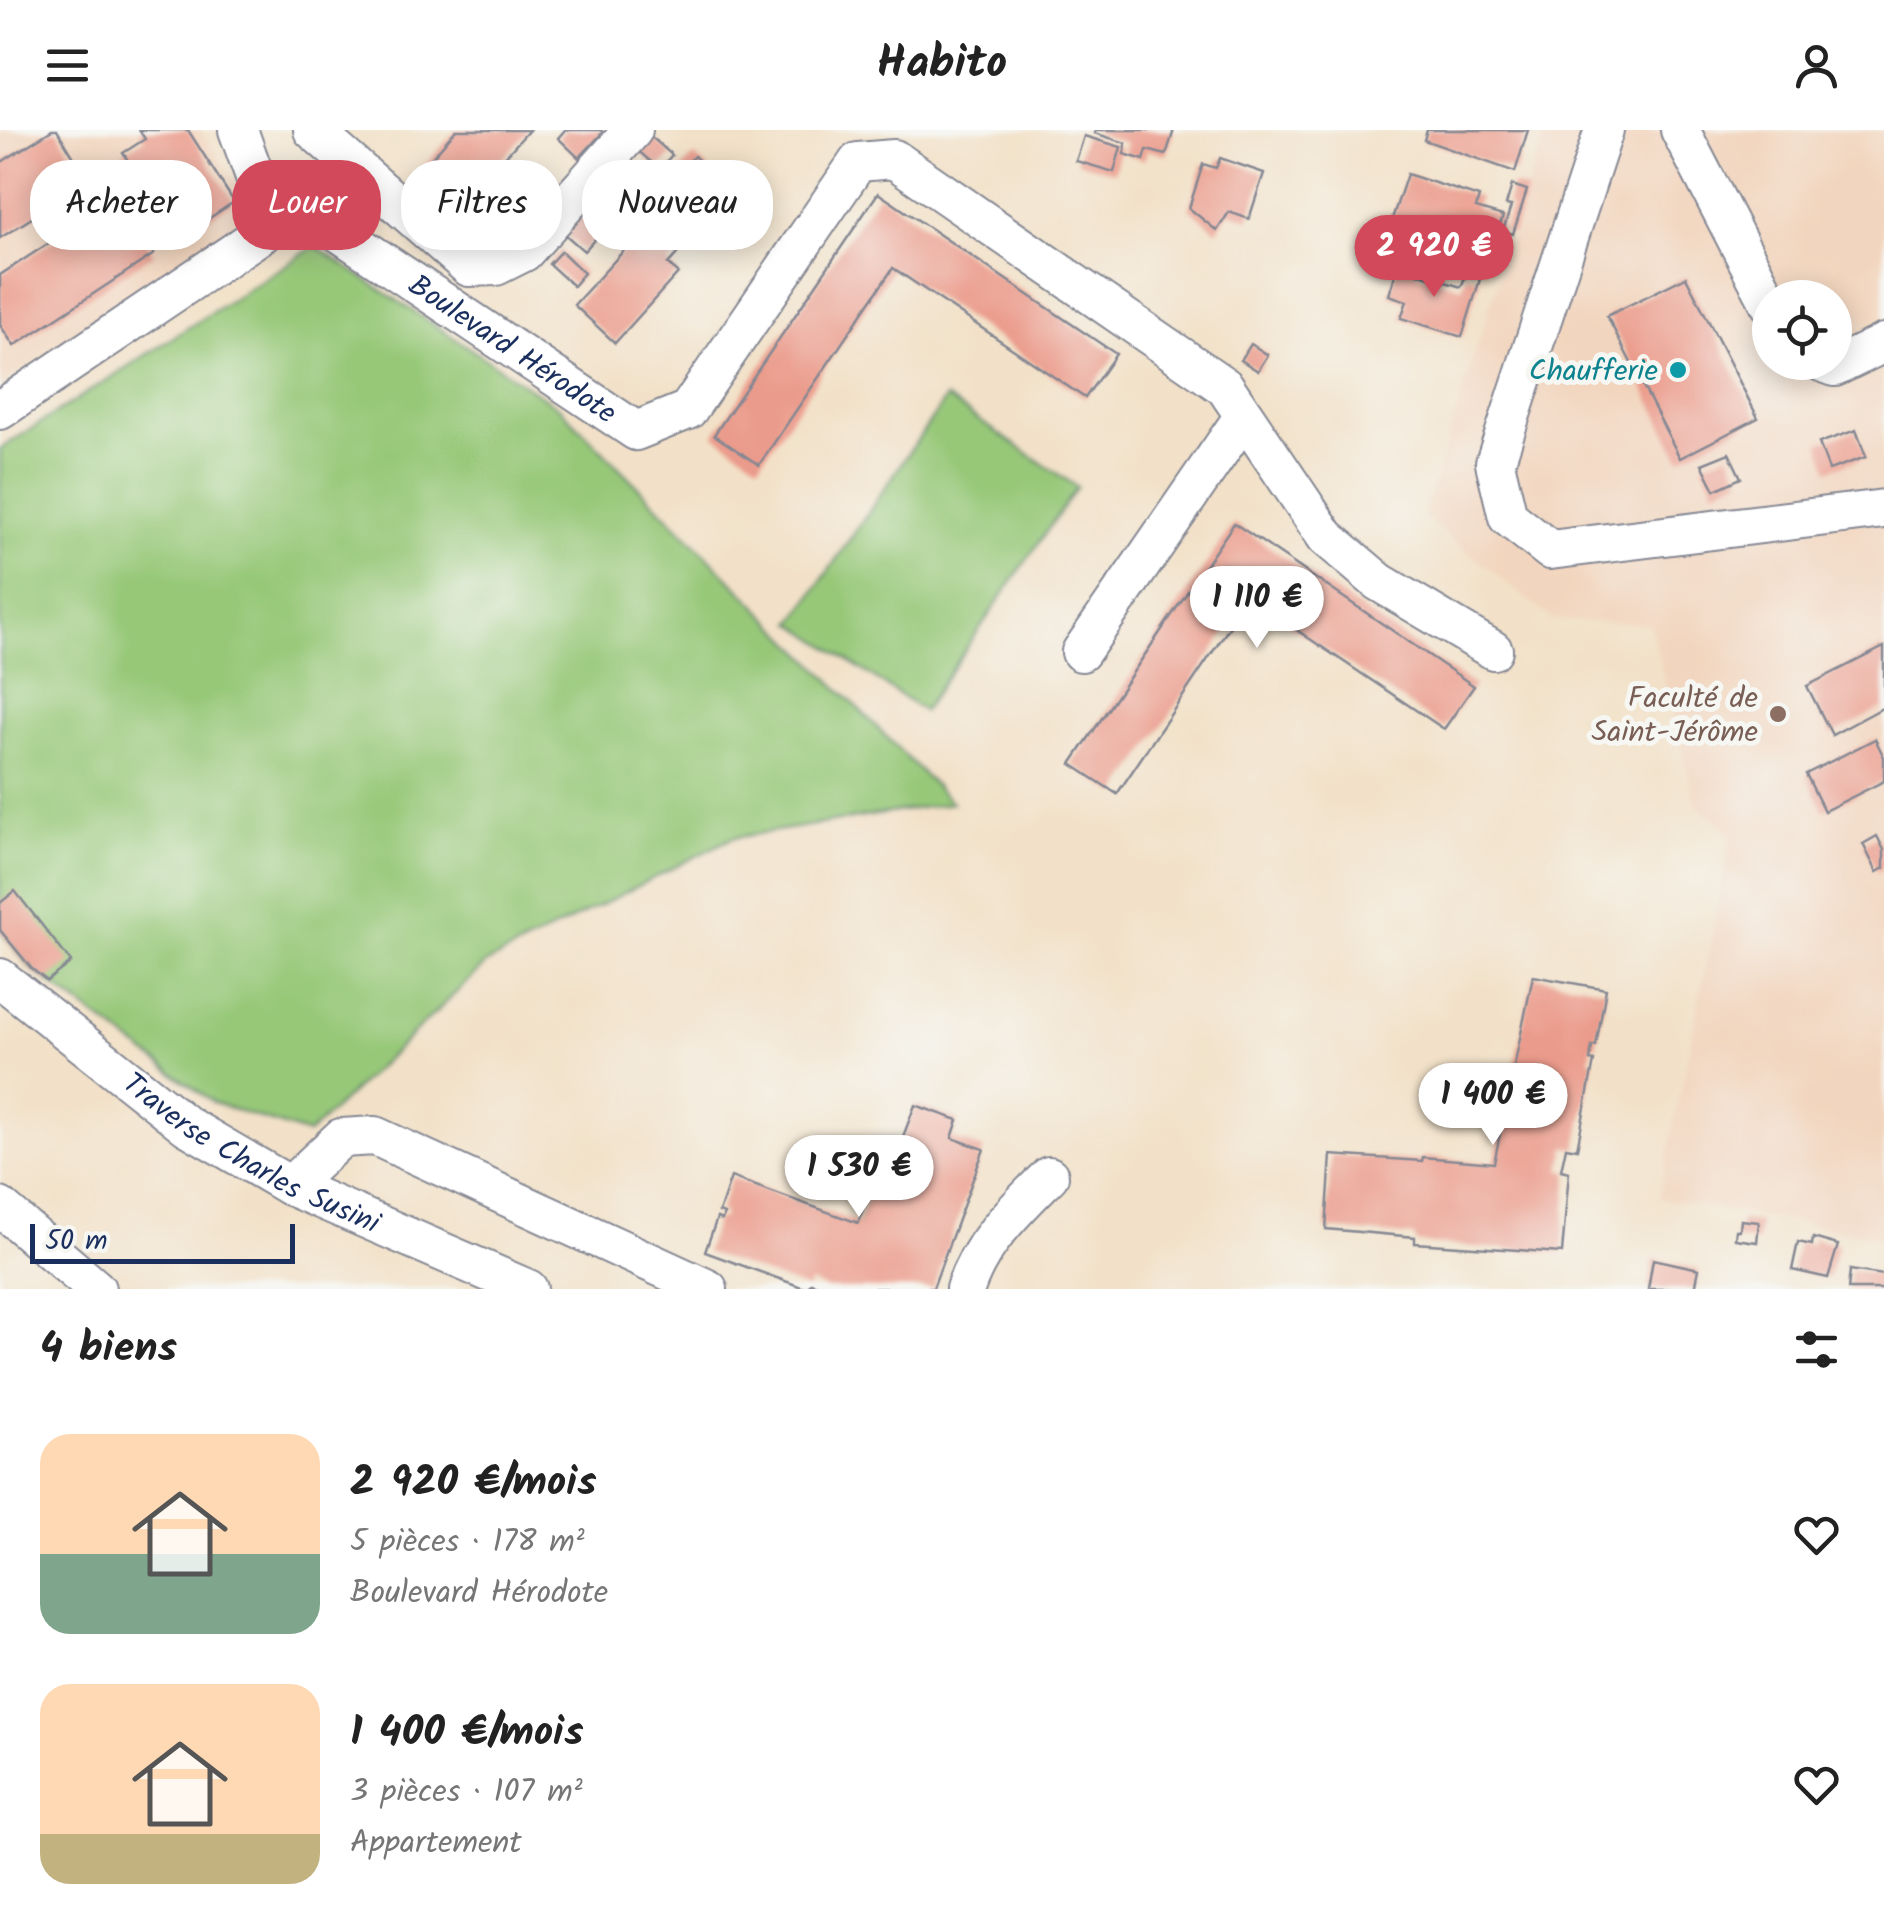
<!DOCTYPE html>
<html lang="fr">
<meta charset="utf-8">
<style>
body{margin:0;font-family:Kalam,sans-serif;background:#f6f6f6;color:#222;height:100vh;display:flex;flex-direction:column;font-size:38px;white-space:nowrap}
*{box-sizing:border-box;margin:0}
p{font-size:32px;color:#767676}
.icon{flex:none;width:55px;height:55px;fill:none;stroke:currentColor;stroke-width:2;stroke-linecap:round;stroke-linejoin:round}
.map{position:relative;height:1159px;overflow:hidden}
.panel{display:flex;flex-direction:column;background:#fff;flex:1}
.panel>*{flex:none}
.banner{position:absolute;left:30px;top:30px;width:1000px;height:90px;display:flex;gap:20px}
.controls{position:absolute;left:1752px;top:150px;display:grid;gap:20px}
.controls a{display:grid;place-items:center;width:100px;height:100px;border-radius:50%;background:#fff;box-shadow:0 5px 25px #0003;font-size:50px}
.scale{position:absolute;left:30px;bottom:25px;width:265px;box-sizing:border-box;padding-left:10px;border:5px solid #1b2f5e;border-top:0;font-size:28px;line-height:35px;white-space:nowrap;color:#1b2f5e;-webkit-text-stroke:8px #f6f6f2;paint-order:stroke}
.price{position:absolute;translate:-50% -85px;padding:0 22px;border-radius:35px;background:#fff;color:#222;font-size:32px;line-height:65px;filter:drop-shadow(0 2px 5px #0008)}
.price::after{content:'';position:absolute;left:50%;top:60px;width:30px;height:22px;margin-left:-15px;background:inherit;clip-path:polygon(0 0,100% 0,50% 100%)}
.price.on{background:#d1495b;color:#fff}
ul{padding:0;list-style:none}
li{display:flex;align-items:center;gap:30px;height:250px;padding:0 40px}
li span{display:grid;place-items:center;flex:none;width:280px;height:200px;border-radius:30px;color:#555}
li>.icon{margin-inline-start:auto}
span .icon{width:120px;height:120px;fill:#fffc;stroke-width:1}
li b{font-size:42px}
h2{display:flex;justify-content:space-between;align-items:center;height:120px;padding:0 40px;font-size:42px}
.tag{padding:0 35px;border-radius:40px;background:#fff;box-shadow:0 5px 25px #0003;font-size:35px;line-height:90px}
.tag.on{background:#d1495b;color:#fff}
header{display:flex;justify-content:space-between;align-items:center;height:130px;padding:0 40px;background:#fff;font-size:45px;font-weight:700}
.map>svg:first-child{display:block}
</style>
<header><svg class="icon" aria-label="menu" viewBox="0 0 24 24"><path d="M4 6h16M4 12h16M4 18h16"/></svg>Habito<svg class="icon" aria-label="person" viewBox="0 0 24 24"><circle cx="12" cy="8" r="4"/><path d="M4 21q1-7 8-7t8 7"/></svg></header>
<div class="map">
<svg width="1884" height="1159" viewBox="0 0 1884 1159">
<rect width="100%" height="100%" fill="#f6f6f2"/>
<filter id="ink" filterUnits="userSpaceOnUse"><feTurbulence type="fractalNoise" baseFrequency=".01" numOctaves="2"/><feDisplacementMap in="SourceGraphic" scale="20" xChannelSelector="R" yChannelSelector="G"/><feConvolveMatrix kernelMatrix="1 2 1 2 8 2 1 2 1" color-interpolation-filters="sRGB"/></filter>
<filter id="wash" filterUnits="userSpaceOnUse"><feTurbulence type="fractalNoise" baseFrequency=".0048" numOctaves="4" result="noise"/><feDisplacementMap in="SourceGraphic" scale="40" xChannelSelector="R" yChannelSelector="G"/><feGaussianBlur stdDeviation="2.25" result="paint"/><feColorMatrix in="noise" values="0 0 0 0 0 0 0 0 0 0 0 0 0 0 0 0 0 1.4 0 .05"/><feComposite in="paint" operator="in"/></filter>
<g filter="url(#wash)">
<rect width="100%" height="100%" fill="#f2e1c8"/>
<g fill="#f2d5be" fill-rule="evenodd">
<path d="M 0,0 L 200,0 L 239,56 L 247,92 L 0,255 Z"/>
<path d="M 1546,0 L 1884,0 L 1884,1108 L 1659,1068 L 1732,705 L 1696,675 L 1650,494 L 1553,490 L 1423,386 ZM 1770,168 L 1835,168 L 1835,232 L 1770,232 Z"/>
</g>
<g fill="#97c878" stroke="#597c6b" stroke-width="2.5">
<path d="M 315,116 L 560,278 L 952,673 L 732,708 L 487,833 L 308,1004 L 214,973 L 31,839 L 0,800 L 0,319 Z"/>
<path d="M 946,268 L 1077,357 L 923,581 L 793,493 Z"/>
</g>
<g id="blocks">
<g fill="#eb9b8b">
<path d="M 52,0 L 57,0 L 89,52 L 0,108 L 0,33 Z"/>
<path d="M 139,0 L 188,0 L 234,72 L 179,108 L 173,99 L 148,115 L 154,124 L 14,216 L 0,195 L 0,145 L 118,68 L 135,94 L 160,79 L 123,23 L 145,9 Z"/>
<path d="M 456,0 L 529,0 L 442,97 L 402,62 Z"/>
<path d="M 565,0 L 600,0 L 603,2 L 579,28 L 558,8 Z"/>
<path d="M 1095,0 L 1174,0 L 1166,25 L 1147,20 L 1144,30 L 1124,24 L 1126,13 L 1094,3 Z"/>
<path d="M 1427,0 L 1528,0 L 1515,42 L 1424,10 Z"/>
<path d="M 648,4 L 672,25 L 659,39 L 635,18 Z"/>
<path d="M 1084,6 L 1121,17 L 1114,42 L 1076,31 Z"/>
<path d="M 694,26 L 733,62 L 668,134 L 678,143 L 615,213 L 574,175 L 638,105 L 628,97 Z"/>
<path d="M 627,27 L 650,48 L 627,73 L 603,53 Z"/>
<path d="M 1220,28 L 1264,43 L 1249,89 L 1229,82 L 1217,101 L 1189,78 L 1203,34 L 1216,38 Z"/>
<path d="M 537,31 L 559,51 L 536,77 L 513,56 Z"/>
<path d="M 1407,44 L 1479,67 L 1476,78 L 1503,86 L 1490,125 L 1391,92 Z"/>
<path d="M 1512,55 L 1527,60 L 1513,104 L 1503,101 L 1511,76 L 1506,75 Z"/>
<path d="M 878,63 L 1116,224 L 1085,268 L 893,138 L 759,335 L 714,305 Z"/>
<path d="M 486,73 L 508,94 L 486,118 L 463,98 Z"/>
<path d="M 583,76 L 606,97 L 584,121 L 560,100 Z"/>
<path d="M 561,121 L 584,143 L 573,156 L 549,134 Z"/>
<path d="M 1399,132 L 1418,137 L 1416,143 L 1461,157 L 1466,145 L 1480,149 L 1462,207 L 1401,188 L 1407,171 L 1389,165 Z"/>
<path d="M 1686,147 L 1758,288 L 1680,328 L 1607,186 Z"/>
<path d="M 1251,214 L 1268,225 L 1258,241 L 1241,230 Z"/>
<path d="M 1856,300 L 1866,327 L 1829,340 L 1819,313 Z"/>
<path d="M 1729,323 L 1741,348 L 1715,360 L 1702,334 Z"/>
<path d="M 1234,393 L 1474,556 L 1444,599 L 1249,468 L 1117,664 L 1071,634 Z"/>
<path d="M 1884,517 L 1884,577 L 1832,605 L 1807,556 Z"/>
<path d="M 1875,609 L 1884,627 L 1884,651 L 1824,681 L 1806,644 Z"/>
<path d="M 1877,706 L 1884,720 L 1884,738 L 1877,742 L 1863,714 Z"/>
<path d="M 15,761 L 71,832 L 47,851 L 32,839 L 0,800 L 0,773 Z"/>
<path d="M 1533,846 L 1606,859 L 1596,916 L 1592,916 L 1590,930 L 1594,931 L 1577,1019 L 1566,1017 L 1561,1040 L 1569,1042 L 1562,1123 L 1415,1113 L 1415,1107 L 1326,1099 L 1331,1025 L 1422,1031 L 1423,1027 L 1494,1033 Z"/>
<path d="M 915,975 L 958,990 L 952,1008 L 984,1019 L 933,1158 L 828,1159 L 811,1153 L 807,1159 L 705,1122 L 717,1088 L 722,1090 L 724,1084 L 719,1082 L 731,1047 L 858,1093 L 878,1037 L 890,1041 Z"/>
<path d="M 1741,1090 L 1759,1092 L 1757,1112 L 1735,1109 L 1736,1100 L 1740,1100 Z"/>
<path d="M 1813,1108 L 1838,1115 L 1828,1148 L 1792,1140 L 1798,1112 L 1812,1115 Z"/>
<path d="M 1653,1129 L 1699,1139 L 1695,1159 L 1648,1159 Z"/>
<path d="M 1850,1140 L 1884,1145 L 1884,1159 L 1848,1159 Z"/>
</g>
</g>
</g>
<g filter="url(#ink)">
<use href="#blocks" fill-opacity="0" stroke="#868893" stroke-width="2.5"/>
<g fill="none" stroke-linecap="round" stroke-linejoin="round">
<g stroke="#868893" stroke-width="42">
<g id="minor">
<path d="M 238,0 L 273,96"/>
<path d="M 313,0 L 469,137 L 496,136 L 524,122 L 633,0"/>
<path d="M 1604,0 L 1495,333 L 1508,387 L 1550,420 L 1884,379"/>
<path d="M 1680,0 L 1770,174"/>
<path d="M 1821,232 L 1835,237 L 1884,213"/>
<path id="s1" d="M 0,280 L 273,96 L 322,91 L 636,301 L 688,280 L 858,32 L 894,29 L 1225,257 L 1326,407 L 1379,452 L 1493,520"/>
<path d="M 1081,522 L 1244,286"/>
<path id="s2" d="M 0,848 L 187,996 L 290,1056 L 528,1159"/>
<path d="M 290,1056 L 341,1008 L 375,1006 L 708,1159"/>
<path d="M 0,1077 L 96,1159"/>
<path d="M 965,1159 C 980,1113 1016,1079 1049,1046"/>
</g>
</g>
<use href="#minor" stroke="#fff" stroke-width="38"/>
</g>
</g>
<circle fill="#0f9aa8" stroke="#f6f6f2" stroke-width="4" cx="1678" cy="240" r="10"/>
<circle fill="#8d6e63" stroke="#f6f6f2" stroke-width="4" cx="1778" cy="584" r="10"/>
<g text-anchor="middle" stroke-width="10" stroke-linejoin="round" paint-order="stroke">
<g font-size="30" fill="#1b2f5e" stroke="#f6f6f2">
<text dy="10" stroke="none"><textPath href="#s1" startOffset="608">Boulevard Hérodote</textPath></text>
<text dy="10" stroke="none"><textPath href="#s2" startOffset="308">Traverse Charles Susini</textPath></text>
</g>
<g font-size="30" fill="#0d838f" stroke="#f6f6f2" text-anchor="end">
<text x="1658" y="250">Chaufferie</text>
</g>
<g font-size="30" fill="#785e54" stroke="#f6f6f2" text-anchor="end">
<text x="1758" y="577">Faculté de<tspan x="1758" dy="34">Saint-Jérôme</tspan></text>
</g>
</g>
</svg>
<div class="controls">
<a><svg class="icon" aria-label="locate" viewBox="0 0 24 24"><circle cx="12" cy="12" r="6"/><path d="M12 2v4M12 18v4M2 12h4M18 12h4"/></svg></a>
</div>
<div class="scale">50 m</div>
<b class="price on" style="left:1434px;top:170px">2 920 €</b>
<b class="price" style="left:1257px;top:521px">1 110 €</b>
<b class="price" style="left:1493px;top:1018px">1 400 €</b>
<b class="price" style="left:859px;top:1090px">1 530 €</b>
<div class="banner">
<a class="tag">Acheter</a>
<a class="tag on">Louer</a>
<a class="tag">Filtres</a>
<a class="tag">Nouveau</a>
</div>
</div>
<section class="panel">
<h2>4 biens<svg class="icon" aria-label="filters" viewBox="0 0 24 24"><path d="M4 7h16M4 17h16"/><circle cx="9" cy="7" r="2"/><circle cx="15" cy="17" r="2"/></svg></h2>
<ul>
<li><span style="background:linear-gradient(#ffd9b3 60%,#7fa58c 0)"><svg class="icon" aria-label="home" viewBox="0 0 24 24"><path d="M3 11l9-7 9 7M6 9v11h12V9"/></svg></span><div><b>2 920 €/mois</b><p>5 pièces · 178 m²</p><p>Boulevard Hérodote</p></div><svg class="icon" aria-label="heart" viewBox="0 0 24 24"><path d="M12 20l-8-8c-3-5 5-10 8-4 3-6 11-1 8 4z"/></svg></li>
<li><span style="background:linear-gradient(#ffd9b3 75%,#c2b280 0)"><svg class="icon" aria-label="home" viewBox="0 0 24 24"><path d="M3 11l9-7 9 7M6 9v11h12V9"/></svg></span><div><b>1 400 €/mois</b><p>3 pièces · 107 m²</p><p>Appartement</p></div><svg class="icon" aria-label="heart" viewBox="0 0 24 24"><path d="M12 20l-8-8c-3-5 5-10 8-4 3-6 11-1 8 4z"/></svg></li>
</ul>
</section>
